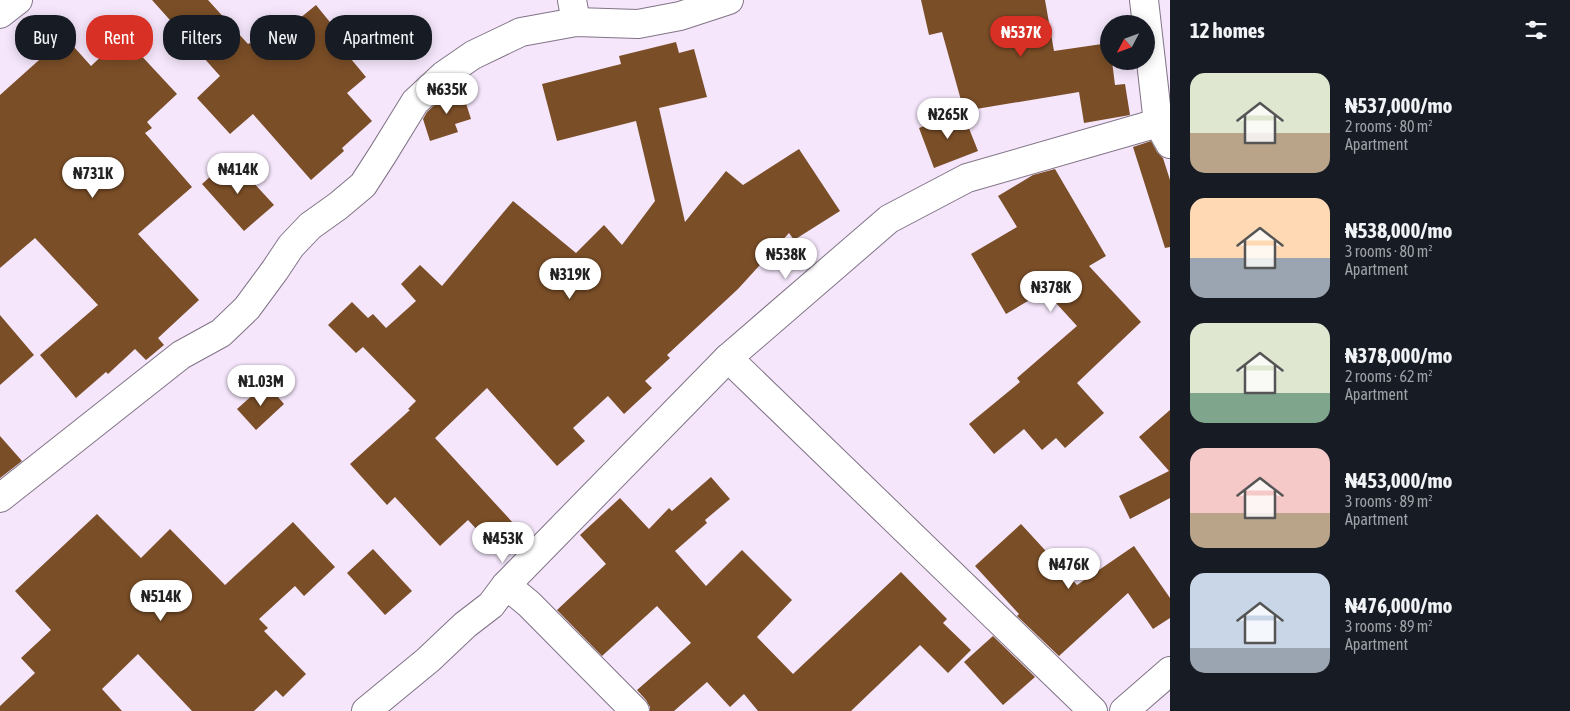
<!DOCTYPE html>
<meta charset="utf-8">
<style>
body{margin:0;font-family:"Asap Condensed",sans-serif;background:#20242c;color:#f1f3f6;height:100vh;display:flex;flex-direction:column;font-size:19px;white-space:nowrap}
*{box-sizing:border-box;margin:0}
p{font-size:16px;color:#9ea1a6}
.icon{flex:none;width:28px;height:28px;fill:none;stroke:currentColor;stroke-width:2;stroke-linecap:round;stroke-linejoin:round}
.map{position:relative;flex:1;overflow:hidden}
.side{display:flex;flex-direction:column;background:#171b24;width:400px}
.side>*{flex:none}
.guide{position:absolute;left:15px;top:15px;width:475px;height:45px;display:flex;gap:10px}
.needle{width:32px;rotate:229deg}
.buttons{position:absolute;left:1100px;top:15px;display:grid;gap:10px}
.buttons a{display:grid;place-items:center;width:55px;height:55px;border-radius:50%;background:#171b24;box-shadow:0 2px 12px #0003;font-size:25px}
.price{position:absolute;translate:-50% -42px;padding:0 11px;border-radius:18px;background:#fff;color:#222;font-size:16px;line-height:32px;filter:drop-shadow(0 1px 2px #0008)}
.price::after{content:'';position:absolute;left:50%;top:30px;width:15px;height:11px;margin-left:-8px;background:inherit;clip-path:polygon(0 0,100% 0,50% 100%)}
.price.selected{background:#d93025;color:#fff}
ul{padding:0;list-style:none}
li{display:flex;align-items:center;gap:15px;height:125px;padding:0 20px}
li span{display:grid;place-items:center;flex:none;width:140px;height:100px;border-radius:15px;color:#555}
li>.icon{margin-inline-start:auto}
span .icon{width:60px;height:60px;fill:#fffc;stroke-width:1}
li b{font-size:21px}
h2{display:flex;justify-content:space-between;align-items:center;height:60px;padding:0 20px;font-size:21px}
.chip{padding:0 18px;border-radius:20px;background:#171b24;box-shadow:0 2px 12px #0003;font-size:18px;line-height:45px}
.chip.selected{background:#d93025;color:#fff}
main{display:flex;flex:1;min-height:0}
.map>svg:first-child{display:block}
</style>
<main>
<div class="map">
<svg width="1170" height="711" viewBox="0 0 1170 711">
<rect width="100%" height="100%" fill="#f5e6fb"/>
<g fill="#7a4e27">
<path d="M 152,0 L 208,0 L 248,44 L 250,43 L 264,59 L 298,28 L 294,23 L 316,5 L 356,54 L 351,59 L 366,77 L 347,93 L 372,121 L 342,148 L 344,151 L 311,180 L 253,114 L 230,134 L 197,98 L 220,76 Z"/>
<path d="M 921,0 L 1045,0 L 1054,51 L 1109,43 L 1109,61 L 1112,61 L 1115,85 L 1125,84 L 1130,115 L 1084,123 L 1079,92 L 964,111 L 942,32 L 929,35 Z"/>
<path d="M 123,36 L 177,94 L 147,122 L 152,128 L 145,133 L 192,187 L 138,234 L 199,300 L 158,338 L 164,345 L 146,360 L 135,349 L 108,374 L 106,372 L 76,398 L 40,355 L 98,305 L 35,238 L 0,268 L 0,95 L 48,52 L 49,53 L 66,38 L 91,66 Z"/>
<path d="M 676,42 L 679,53 L 694,49 L 707,97 L 659,108 L 685,222 L 726,171 L 743,185 L 799,149 L 840,211 L 794,240 L 789,233 L 738,289 L 667,355 L 670,358 L 645,381 L 652,388 L 624,414 L 608,396 L 573,428 L 585,441 L 557,466 L 487,388 L 435,438 L 515,525 L 492,546 L 468,520 L 440,546 L 395,497 L 387,505 L 350,464 L 410,410 L 408,409 L 416,401 L 363,347 L 356,353 L 328,325 L 352,302 L 368,318 L 373,314 L 386,328 L 416,301 L 401,284 L 420,265 L 442,286 L 513,201 L 576,253 L 604,225 L 622,245 L 655,201 L 636,121 L 557,141 L 542,84 L 621,64 L 619,56 Z"/>
<path d="M 461,88 L 471,119 L 455,124 L 458,132 L 430,141 L 423,119 L 427,112 L 448,92 Z"/>
<path d="M 962,111 L 978,151 L 934,168 L 919,128 Z"/>
<path d="M 1151,141 L 1157,152 L 1163,158 L 1170,180 L 1170,247 L 1165,248 L 1133,147 Z"/>
<path d="M 231,158 L 274,205 L 244,231 L 202,184 Z"/>
<path d="M 1055,169 L 1106,256 L 1089,266 L 1141,322 L 1077,383 L 1104,413 L 1065,448 L 1056,438 L 1042,450 L 1024,429 L 994,454 L 969,424 L 1020,382 L 1017,378 L 1077,326 L 1045,291 L 1006,314 L 971,254 L 1017,227 L 998,196 L 1033,175 Z"/>
<path d="M 0,315 L 34,355 L 0,385 Z"/>
<path d="M 266,383 L 284,404 L 256,430 L 237,409 Z"/>
<path d="M 1170,410 L 1170,498 L 1130,519 L 1119,496 L 1169,471 L 1139,437 Z"/>
<path d="M 0,436 L 22,461 L 0,478 Z"/>
<path d="M 711,477 L 730,499 L 705,520 L 707,523 L 675,551 L 706,586 L 742,550 L 792,600 L 757,637 L 793,674 L 901,572 L 947,619 L 943,623 L 971,650 L 948,673 L 920,645 L 851,711 L 758,711 L 744,694 L 730,707 L 707,682 L 674,711 L 650,711 L 650,707 L 646,700 L 637,690 L 691,643 L 657,606 L 602,656 L 557,610 L 606,564 L 580,535 L 620,498 L 649,529 L 669,508 L 672,511 Z"/>
<path d="M 97,514 L 141,558 L 170,529 L 225,585 L 293,522 L 335,567 L 304,596 L 295,586 L 259,619 L 268,628 L 264,631 L 306,674 L 283,697 L 276,690 L 254,711 L 192,711 L 138,654 L 102,689 L 122,711 L 0,711 L 0,706 L 35,673 L 21,658 L 51,630 L 15,591 Z"/>
<path d="M 1021,524 L 1077,585 L 1134,546 L 1170,598 L 1170,618 L 1153,629 L 1128,593 L 1059,656 L 1017,616 L 1019,614 L 975,566 Z"/>
<path d="M 373,549 L 412,591 L 385,615 L 347,573 Z"/>
<path d="M 993,636 L 1035,677 L 1003,705 L 964,662 Z"/>
</g>
<g fill="none" stroke-linecap="round" stroke-linejoin="round">
<g stroke="#817487" stroke-width="30">
<g id="minor">
<path d="M 572,0 L 576,22"/>
<path d="M 1144,0 L 1158,123 L 1170,144"/>
<path d="M 0,14 L 18,0"/>
<path d="M 728,358 L 1093,711"/>
<path d="M 0,498 L 181,355 L 221,333 L 247,308 L 275,270 L 291,246 L 310,226 L 338,206 L 363,185 L 383,154 L 415,102 L 444,75 L 473,55 L 521,32 L 576,22 L 638,24 L 680,16 L 729,0"/>
<path d="M 506,585 L 728,358 L 889,219 L 967,178 L 1158,123 L 1170,122"/>
<path d="M 366,711 L 428,660 L 465,625 L 491,605 L 506,585 L 529,604 L 635,711"/>
<path d="M 1124,711 L 1170,671"/>
</g>
</g>
<use href="#minor" stroke="#fff" stroke-width="28"/>
</g>
</svg>
<div class="buttons">
<a><svg class="needle" viewBox="-14 -14 28 28"><path d="M0-13l5 13h-10z" fill="#e53935"/><path d="M0 13l5-13h-10z" fill="#9ea1a6"/></svg></a>
</div>
<b class="price selected" style="left:1021px;top:58px">₦537K</b>
<b class="price" style="left:447px;top:115px">₦635K</b>
<b class="price" style="left:948px;top:140px">₦265K</b>
<b class="price" style="left:238px;top:195px">₦414K</b>
<b class="price" style="left:93px;top:199px">₦731K</b>
<b class="price" style="left:786px;top:280px">₦538K</b>
<b class="price" style="left:570px;top:300px">₦319K</b>
<b class="price" style="left:1051px;top:313px">₦378K</b>
<b class="price" style="left:261px;top:407px">₦1.03M</b>
<b class="price" style="left:503px;top:564px">₦453K</b>
<b class="price" style="left:1069px;top:590px">₦476K</b>
<b class="price" style="left:161px;top:622px">₦514K</b>
<div class="guide">
<a class="chip">Buy</a>
<a class="chip selected">Rent</a>
<a class="chip">Filters</a>
<a class="chip">New</a>
<a class="chip">Apartment</a>
</div>
</div>
<section class="side">
<h2>12 homes<svg class="icon" aria-label="filters" viewBox="0 0 24 24"><path d="M4 7h16M4 17h16"/><circle cx="9" cy="7" r="2"/><circle cx="15" cy="17" r="2"/></svg></h2>
<ul>
<li><span style="background:linear-gradient(#dfe7d0 60%,#b9a48a 0)"><svg class="icon" aria-label="home" viewBox="0 0 24 24"><path d="M3 11l9-7 9 7M6 9v11h12V9"/></svg></span><div><b>₦537,000/mo</b><p>2 rooms · 80 m²</p><p>Apartment</p></div></li>
<li><span style="background:linear-gradient(#ffd9b3 60%,#9aa5b1 0)"><svg class="icon" aria-label="home" viewBox="0 0 24 24"><path d="M3 11l9-7 9 7M6 9v11h12V9"/></svg></span><div><b>₦538,000/mo</b><p>3 rooms · 80 m²</p><p>Apartment</p></div></li>
<li><span style="background:linear-gradient(#dfe7d0 70%,#7fa58c 0)"><svg class="icon" aria-label="home" viewBox="0 0 24 24"><path d="M3 11l9-7 9 7M6 9v11h12V9"/></svg></span><div><b>₦378,000/mo</b><p>2 rooms · 62 m²</p><p>Apartment</p></div></li>
<li><span style="background:linear-gradient(#f6c9c9 65%,#b9a48a 0)"><svg class="icon" aria-label="home" viewBox="0 0 24 24"><path d="M3 11l9-7 9 7M6 9v11h12V9"/></svg></span><div><b>₦453,000/mo</b><p>3 rooms · 89 m²</p><p>Apartment</p></div></li>
<li><span style="background:linear-gradient(#c9d6e8 75%,#9aa5b1 0)"><svg class="icon" aria-label="home" viewBox="0 0 24 24"><path d="M3 11l9-7 9 7M6 9v11h12V9"/></svg></span><div><b>₦476,000/mo</b><p>3 rooms · 89 m²</p><p>Apartment</p></div></li>
</ul>
</section>
</main>
